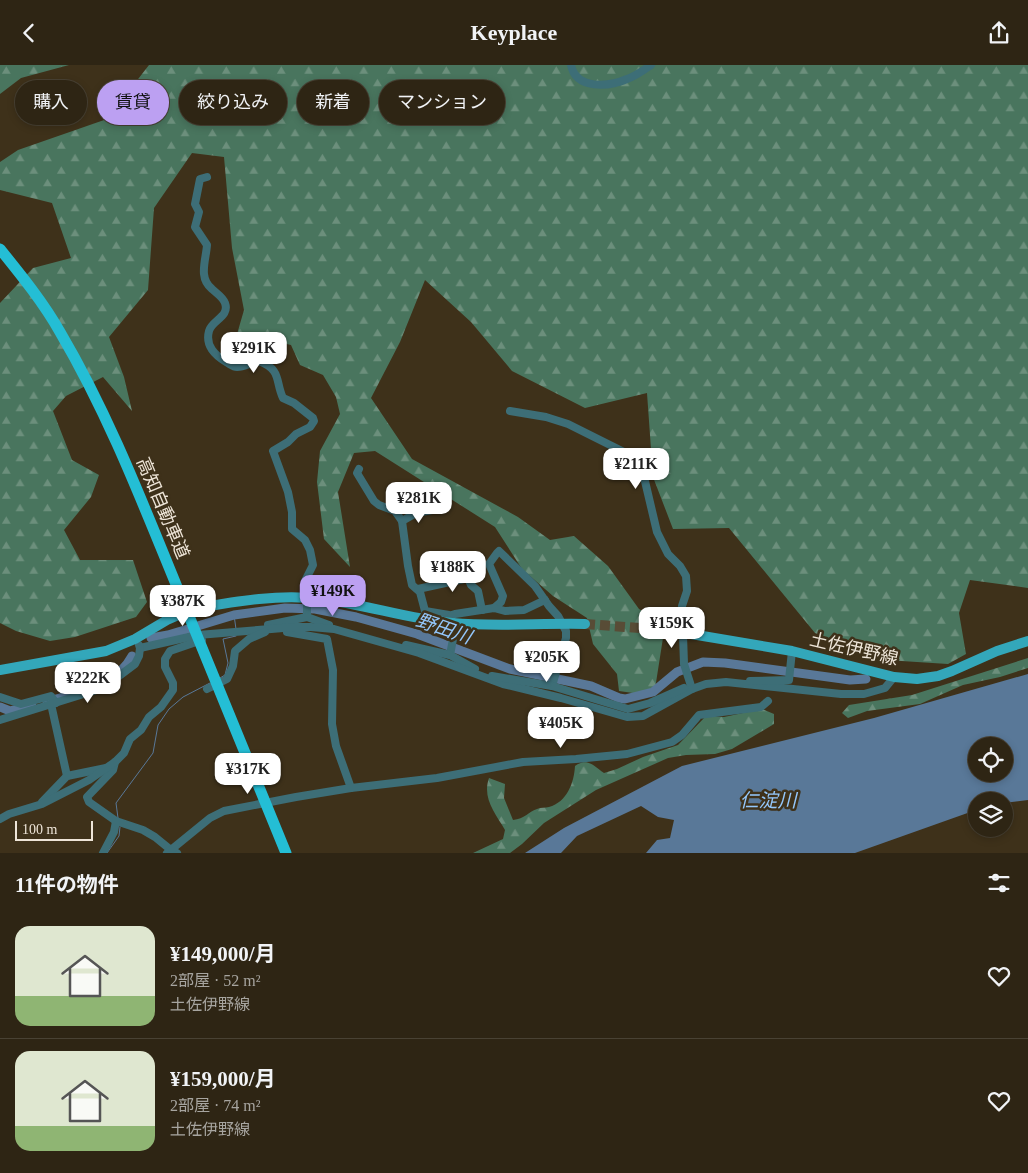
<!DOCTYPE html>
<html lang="ja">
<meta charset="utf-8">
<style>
body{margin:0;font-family:"Times New Roman","Noto Sans JP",serif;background:#362d1d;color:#f1f3f6;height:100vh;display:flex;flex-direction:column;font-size:19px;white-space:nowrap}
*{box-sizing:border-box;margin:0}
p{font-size:16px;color:#a7a5a0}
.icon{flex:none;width:28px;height:28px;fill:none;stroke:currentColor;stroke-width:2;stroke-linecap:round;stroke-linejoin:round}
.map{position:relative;height:788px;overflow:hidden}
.panel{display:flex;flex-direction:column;background:#2e2514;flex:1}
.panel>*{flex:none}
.hud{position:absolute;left:15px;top:15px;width:500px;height:45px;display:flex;gap:10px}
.fabs{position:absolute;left:968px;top:672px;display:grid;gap:10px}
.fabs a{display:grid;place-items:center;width:45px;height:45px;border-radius:50%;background:#2e2514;box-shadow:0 2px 8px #0003,0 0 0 1px #494234;font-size:25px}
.scale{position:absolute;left:15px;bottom:12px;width:78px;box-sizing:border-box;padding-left:5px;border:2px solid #eee5d8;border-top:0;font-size:14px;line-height:18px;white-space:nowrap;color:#eee5d8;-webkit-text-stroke:4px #3e311a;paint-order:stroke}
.price{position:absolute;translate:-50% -42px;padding:0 11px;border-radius:10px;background:#fff;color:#222;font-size:16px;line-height:32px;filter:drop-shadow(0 1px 2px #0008)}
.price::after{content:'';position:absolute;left:50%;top:30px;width:15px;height:11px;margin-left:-8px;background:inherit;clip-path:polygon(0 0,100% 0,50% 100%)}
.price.on{background:#bca0f2;color:#111}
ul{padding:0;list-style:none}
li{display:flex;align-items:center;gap:15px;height:125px;padding:0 15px}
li+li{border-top:1px solid #494234}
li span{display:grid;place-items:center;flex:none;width:140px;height:100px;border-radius:15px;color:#555}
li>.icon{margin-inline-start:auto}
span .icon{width:60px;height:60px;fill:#fffc;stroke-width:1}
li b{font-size:21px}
h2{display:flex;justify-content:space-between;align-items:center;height:60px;padding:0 15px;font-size:21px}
.pill{padding:0 18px;border-radius:22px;background:#2e2514;box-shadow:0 2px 8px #0003,0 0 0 1px #494234;font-size:18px;line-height:45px}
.pill.on{background:#bca0f2;color:#111}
header{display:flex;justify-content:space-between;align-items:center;height:65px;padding:0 15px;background:#2e2514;font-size:22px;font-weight:800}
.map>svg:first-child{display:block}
</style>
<header><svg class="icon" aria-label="back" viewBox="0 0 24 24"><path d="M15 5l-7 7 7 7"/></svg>Keyplace<svg class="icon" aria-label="share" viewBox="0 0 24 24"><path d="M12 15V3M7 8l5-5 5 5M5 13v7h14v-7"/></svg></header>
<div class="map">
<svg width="1028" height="788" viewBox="0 0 1028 788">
<defs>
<pattern id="forest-firs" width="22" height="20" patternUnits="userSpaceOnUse" patternTransform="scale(1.25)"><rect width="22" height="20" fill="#49755e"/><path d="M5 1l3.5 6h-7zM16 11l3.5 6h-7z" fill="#6c8f7c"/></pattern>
</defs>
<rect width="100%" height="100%" fill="#3e311a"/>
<g fill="url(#forest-firs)">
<path d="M 0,0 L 69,0 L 21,13 L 0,29 Z"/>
<path d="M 149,0 L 1028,0 L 1028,523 L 970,515 L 959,548 L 966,589 L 948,599 L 886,595 L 815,568 L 729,463 L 673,464 L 653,412 L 647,328 L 585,343 L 512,306 L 471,257 L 425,215 L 400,277 L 371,333 L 412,394 L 518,452 L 550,475 L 574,471 L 608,501 L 639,544 L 665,560 L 655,624 L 640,629 L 619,626 L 617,609 L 593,579 L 587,553 L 553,531 L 522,504 L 495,462 L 375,386 L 354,388 L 338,427 L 350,502 L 324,474 L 317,417 L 320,386 L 340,349 L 336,332 L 323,310 L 300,300 L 291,280 L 268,275 L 247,281 L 231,290 L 244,245 L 232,183 L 224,92 L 192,88 L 154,143 L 148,225 L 109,272 L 124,312 L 132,346 L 103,312 L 66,331 L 53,346 L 72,395 L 99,410 L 91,432 L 64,465 L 80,495 L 133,495 L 147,537 L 136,552 L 75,572 L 50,576 L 16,566 L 0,558 L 0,238 L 33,203 L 71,193 L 52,138 L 0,125 L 0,97 L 18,85 L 107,54 Z"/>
<path d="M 1028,593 L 1028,603 L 1000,612 L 963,620 L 920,639 L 867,646 L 848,653 L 842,648 L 849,640 L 912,630 Z"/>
<path d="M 762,644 L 774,649 L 774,659 L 732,684 L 715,689 L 686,690 L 668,693 L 596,725 L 544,758 L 522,779 L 510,788 L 473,788 L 503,774 L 505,765 C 495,748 482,733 489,713 L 505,719 L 504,733 L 513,755 C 525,754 528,747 537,744 C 541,742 545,743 549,742 C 567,737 574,718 575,701 C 587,692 594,701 604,708 L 617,704 L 643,692 L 678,680 L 706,651 L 724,652 Z"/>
</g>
<path fill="#597898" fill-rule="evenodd" d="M 1028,609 L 1028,735 L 1004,738 L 1004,736 L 976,736 L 976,745 L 855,788 L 646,788 L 657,775 L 670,773 L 674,755 L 658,752 L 641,741 L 577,771 L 561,788 L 525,788 L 564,763 L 682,701 L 874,653 ZM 976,681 L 1004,681 L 1004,709 L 976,709 Z"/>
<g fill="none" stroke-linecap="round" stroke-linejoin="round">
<g stroke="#597898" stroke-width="1">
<path d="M 234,550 L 236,564"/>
<path d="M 220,613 L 225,610 L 228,598 L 223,574 L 236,571"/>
<path d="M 118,753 L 116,738 L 153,688 L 158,660 L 169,644 L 183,632 L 210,618"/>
<path d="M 107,788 L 119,771 L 120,762"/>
</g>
<g stroke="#597898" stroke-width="9">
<path d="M 151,573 L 168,570 L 234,550 L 285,543 L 315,544 L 356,552 L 417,569 L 510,604 L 591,621 L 619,633 L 625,634 L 653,627 L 677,607 L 703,597 L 725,598 L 850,615 L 866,614"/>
<path d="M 47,637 C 77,627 116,622 132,591"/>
<path d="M 0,642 L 10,646 L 32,641"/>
</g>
<path stroke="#584c36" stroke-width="10" stroke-dasharray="10 5" stroke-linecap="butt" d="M 585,559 L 667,565"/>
<g stroke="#3d6e77" stroke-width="8">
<path d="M 571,0 C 576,25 609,22 627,14 C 636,11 644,5 651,0"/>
<path d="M 207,112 L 200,114 L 195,139 L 199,147 L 195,162 L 207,180 C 206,195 198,213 212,224 C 216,228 223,232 225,238 C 230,252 212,255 209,266 C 205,281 215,290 226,297 C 230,299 233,302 237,302 C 245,302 251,297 259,296 C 282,305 275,316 283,333 L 294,338 L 313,353 L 314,356 L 310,362 L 296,369 L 288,377 L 273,386 L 288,427 L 292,447 L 292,464 L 305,475 L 310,485 L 313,500 L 305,516 L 307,533 L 307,552"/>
<path d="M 510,346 L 546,352 L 568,359 L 626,388 L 639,400 L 644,412 L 657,467 L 668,489 L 680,501 L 686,511 L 687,526 L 682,541 L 684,599 L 692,624"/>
<path d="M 359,404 L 357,408 L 374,436 L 379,440 L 395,446 L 402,456 L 408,501 L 412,520 L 420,527 L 425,546 L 449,550 L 454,569 L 450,590"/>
<path d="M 402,456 L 416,448 L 432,445"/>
<path d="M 418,524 L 468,513 L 471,520 L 478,526 L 482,545"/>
<path d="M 494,543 L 501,537 L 503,531 L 489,499 L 497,488 L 499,486 L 535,521 L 549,541 L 558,551 L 566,566 L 566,573 L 552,621"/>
<path d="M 451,554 L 452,550 L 455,549 L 494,543 L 505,546 L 524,545 L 545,535"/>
<path d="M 268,560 L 307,552 L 329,560"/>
<path d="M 287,567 L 327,574 L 333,605 L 332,659 L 336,681 L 351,723"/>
<path d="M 406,580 L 450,590 L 475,604"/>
<path d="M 140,583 L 198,570 L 295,562 L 311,562 L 334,564 L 419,588 L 503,619 L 561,633 L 627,652 L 643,651 L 692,624 L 706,619 L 726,617 L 841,629 L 864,629 L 885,623 L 894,612"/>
<path d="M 492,611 L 552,621 L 628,644 L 650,638 L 684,623"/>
<path d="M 750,616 L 789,615 L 792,586"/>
<path d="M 207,624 L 227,614 L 233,601 L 235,586 L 249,574 L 265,567"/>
<path d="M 0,632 L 21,639 L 51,631 L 56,638"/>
<path d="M 51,639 L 67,711"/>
<path d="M 0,655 L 103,623 L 135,599 L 139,591 L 140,583 L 139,580"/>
<path d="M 115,697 L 113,705 L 87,732 L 89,737 L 116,756 L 143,765 L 155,772 L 171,785 L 177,788"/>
<path d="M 42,737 L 67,711 L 106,703"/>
<path d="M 0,754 L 9,749 L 42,739 L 89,715 L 115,697 L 124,688 L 130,674 L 141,665 L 149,652 L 161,642 L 173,625 L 173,618 L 165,602 L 165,594 L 170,586 L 202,575"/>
<path d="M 103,788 L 114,767 L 116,756"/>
<path d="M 167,788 L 210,753 L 224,746 L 296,732 L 351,723 L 437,713 L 523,697 L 576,694 L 627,689 L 672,677 L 682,670 L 699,650 L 761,642 L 768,636"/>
</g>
<g stroke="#33a7ba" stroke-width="10">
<path d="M 199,543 C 238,536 280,529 320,534 C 365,539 407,554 452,558 C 496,562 541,558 585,559"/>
<path d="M 667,565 L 792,586 L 894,612 L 917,614 L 938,611 L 952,606 L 997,586 L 1028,576"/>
<path d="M 0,605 L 106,586 L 135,574 L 167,555 L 183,548"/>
</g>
<path stroke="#24bed5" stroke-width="11" d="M 0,184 C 21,210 43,237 60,267 C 113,357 149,455 189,551"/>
<path stroke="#24bed5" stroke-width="11" d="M 189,551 L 286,788"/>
</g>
<g text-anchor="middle" stroke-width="5" stroke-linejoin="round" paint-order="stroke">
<g font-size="18" fill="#eee5d8" stroke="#3e311a">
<text transform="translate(163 443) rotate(67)" y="6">高知自動車道</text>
<text transform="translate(854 584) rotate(13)" y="6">土佐伊野線</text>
</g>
<g font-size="19" font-style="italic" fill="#94c7fb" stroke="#3e311a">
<text transform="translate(444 563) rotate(19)" y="7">野田川</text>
<text x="768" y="742">仁淀川</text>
</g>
</g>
</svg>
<div class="fabs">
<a><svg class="icon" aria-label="locate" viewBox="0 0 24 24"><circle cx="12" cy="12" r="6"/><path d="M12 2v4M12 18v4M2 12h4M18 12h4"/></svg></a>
<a><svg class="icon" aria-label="layers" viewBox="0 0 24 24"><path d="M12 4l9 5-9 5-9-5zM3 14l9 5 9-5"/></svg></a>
</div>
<div class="scale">100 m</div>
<b class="price" style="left:254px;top:309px">¥291K</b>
<b class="price" style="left:636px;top:425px">¥211K</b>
<b class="price" style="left:419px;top:459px">¥281K</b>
<b class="price" style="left:453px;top:528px">¥188K</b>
<b class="price on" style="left:333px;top:552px">¥149K</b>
<b class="price" style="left:183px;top:562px">¥387K</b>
<b class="price" style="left:672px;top:584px">¥159K</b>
<b class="price" style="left:547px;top:618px">¥205K</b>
<b class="price" style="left:88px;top:639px">¥222K</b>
<b class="price" style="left:561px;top:684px">¥405K</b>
<b class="price" style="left:248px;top:730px">¥317K</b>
<div class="hud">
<a class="pill">購入</a>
<a class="pill on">賃貸</a>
<a class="pill">絞り込み</a>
<a class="pill">新着</a>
<a class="pill">マンション</a>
</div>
</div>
<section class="panel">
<h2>11件の物件<svg class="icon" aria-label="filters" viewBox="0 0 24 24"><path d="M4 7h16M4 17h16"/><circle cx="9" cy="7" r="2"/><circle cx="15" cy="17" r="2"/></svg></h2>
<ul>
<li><span style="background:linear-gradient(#dfe7d0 70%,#8fb573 0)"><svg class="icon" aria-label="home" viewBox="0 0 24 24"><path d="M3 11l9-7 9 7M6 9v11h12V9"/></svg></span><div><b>¥149,000/月</b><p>2部屋 · 52 m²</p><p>土佐伊野線</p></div><svg class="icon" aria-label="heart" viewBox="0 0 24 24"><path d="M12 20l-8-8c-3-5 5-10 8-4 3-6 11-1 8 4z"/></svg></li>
<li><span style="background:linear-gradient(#dfe7d0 75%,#8fb573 0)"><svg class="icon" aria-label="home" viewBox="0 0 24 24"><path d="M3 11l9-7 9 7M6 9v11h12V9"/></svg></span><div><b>¥159,000/月</b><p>2部屋 · 74 m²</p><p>土佐伊野線</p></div><svg class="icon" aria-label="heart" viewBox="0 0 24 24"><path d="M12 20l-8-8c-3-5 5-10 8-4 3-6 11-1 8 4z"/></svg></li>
</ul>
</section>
